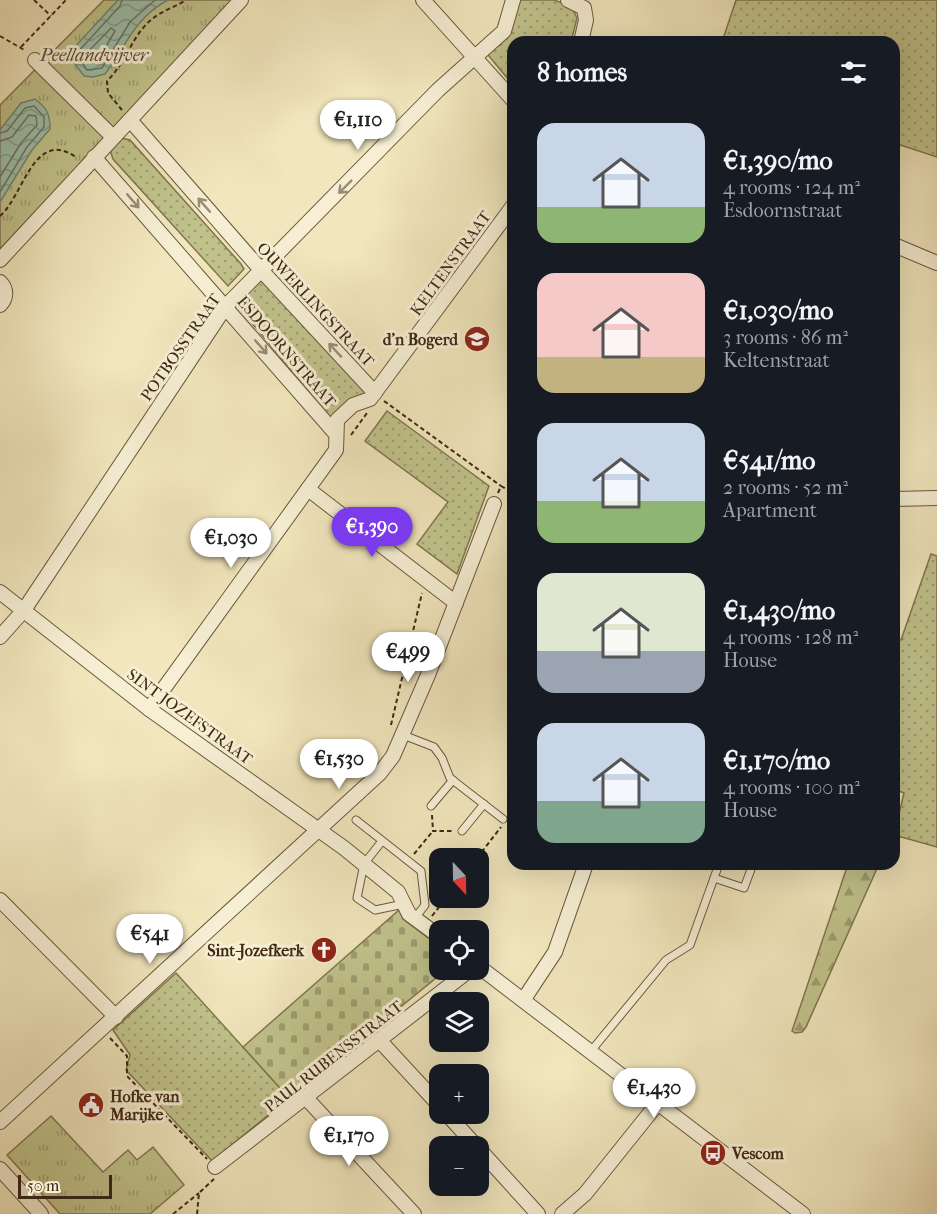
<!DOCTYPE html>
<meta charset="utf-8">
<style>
body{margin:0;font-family:"IM FELL French Canon",serif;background:#20242c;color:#f1f3f6;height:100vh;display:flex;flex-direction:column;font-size:22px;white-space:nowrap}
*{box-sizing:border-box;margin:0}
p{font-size:20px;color:#9ea1a6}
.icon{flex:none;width:33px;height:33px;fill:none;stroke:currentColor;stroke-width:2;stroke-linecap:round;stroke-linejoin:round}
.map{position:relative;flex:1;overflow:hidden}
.details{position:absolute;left:507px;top:36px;width:393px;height:834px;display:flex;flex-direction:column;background:#171b24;border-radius:18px;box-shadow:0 6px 24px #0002}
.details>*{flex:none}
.needle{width:39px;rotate:158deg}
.buttons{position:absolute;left:429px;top:848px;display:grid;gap:12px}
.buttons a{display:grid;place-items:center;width:60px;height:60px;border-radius:12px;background:#171b24;box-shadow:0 6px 24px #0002;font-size:30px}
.scale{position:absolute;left:18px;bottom:15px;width:94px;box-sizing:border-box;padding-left:6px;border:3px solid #3f2814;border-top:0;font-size:16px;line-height:21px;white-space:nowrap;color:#3f2814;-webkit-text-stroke:4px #f6efd4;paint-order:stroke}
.price{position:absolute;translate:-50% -51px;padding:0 14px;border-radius:21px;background:#fff;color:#222;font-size:20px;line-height:39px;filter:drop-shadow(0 2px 3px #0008)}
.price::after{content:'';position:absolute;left:50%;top:36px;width:18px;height:14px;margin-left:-9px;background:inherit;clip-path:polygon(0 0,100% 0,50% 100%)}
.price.on{background:#7c3aed;color:#fff}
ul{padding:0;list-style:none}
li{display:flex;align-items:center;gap:18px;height:150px;padding:0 30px}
li span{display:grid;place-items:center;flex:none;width:168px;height:120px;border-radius:18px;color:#555}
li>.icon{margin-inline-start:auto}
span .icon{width:72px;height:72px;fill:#fffc;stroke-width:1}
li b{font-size:26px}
h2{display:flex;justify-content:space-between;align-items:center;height:72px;padding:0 30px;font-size:26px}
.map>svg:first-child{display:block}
</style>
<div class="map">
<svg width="937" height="1214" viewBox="0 0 937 1214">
<defs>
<pattern id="grass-dots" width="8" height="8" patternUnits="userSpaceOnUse" patternTransform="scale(1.5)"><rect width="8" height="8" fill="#c1c38c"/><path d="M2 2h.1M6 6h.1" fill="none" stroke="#9e9e71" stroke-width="1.8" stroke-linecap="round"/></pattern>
<pattern id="forest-firs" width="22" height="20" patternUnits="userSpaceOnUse" patternTransform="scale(1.5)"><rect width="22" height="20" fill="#c1c38c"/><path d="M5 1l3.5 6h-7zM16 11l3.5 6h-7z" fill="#9e9e71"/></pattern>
<pattern id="cemetery-stones" width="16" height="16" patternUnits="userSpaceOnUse" patternTransform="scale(1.5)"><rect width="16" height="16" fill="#c1c38c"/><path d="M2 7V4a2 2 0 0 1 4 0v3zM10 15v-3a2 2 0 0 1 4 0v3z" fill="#9e9e71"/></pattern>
<pattern id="park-tufts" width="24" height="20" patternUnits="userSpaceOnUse" patternTransform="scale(1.5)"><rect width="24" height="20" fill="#c1c38c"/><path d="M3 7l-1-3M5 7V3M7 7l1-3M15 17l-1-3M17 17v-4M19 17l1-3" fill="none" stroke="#9e9e71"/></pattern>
<pattern id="water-waves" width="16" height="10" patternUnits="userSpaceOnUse" patternTransform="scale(1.5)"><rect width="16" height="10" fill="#9bc0ac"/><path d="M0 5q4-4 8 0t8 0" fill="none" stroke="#809c8b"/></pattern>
</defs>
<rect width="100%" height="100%" fill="#f1e6bd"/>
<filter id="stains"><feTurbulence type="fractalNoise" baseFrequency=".00333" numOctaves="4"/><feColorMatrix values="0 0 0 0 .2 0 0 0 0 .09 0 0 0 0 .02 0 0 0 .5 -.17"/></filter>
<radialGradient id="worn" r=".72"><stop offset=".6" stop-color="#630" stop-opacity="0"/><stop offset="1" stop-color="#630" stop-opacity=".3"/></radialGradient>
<g fill="url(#grass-dots)" stroke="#807650" stroke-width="1.5">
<path d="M 517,0 L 554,0 L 571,6 L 577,18 L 571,42 L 513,42 L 513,85 L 488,55 Z"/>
<path d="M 736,0 L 937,0 L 937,157 L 894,143 L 894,42 L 722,42 Z"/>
<path d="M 121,138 L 130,140 L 241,264 L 244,269 L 228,286 L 113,159 L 109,147 Z"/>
<path d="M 257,275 L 369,393 L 350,401 L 331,419 L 237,305 L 234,299 Z"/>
<path d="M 387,411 L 489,486 L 457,574 L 417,544 L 448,502 L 365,441 Z"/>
<path d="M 931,554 L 937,556 L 937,847 L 894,835 L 904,793 L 894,789 L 894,639 L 901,640 Z"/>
<path d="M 176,973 L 289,1098 L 212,1161 L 126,1070 L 130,1055 L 113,1030 Z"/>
</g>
<path fill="url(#forest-firs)" stroke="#807650" stroke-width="1.5" d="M 848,864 L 879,864 L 806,1027 L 802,1032 L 795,1033 L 792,1031 Z"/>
<path fill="url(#cemetery-stones)" stroke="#807650" stroke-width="1.5" d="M 399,910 L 403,919 L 439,946 L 440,969 L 447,969 L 289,1098 L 243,1047 Z"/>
<g fill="url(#park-tufts)" stroke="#807650" stroke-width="1.5">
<path d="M 104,0 L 235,0 L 0,249 L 0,105 Z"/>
<path d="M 51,1116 L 103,1172 L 128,1150 L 137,1160 L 153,1147 L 184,1185 L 150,1214 L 60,1214 L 7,1155 Z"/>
</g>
<g fill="url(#water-waves)" stroke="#76836f" stroke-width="1.5">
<path d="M 118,0 L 168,0 C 135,17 126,46 105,74 L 93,77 L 84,76 L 69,56 L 70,52 Z"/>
<path d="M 35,99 C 47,108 50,114 50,129 L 32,150 L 0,202 L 0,130 L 21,103 Z"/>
</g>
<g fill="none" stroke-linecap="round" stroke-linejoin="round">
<g stroke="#6d7460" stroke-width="1.5">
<path d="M 122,0 L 120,6 L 76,54 L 87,70 L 102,68 L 130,22 L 155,0"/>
<path d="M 111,28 L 115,31 L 97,62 L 91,63 L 86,54 Z"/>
<path d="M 0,133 L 7,131 L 25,108 L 34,106 L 44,117 L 44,127 L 27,147 L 0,192"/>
<path d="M 0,141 L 12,137 L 29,115 L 36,116 L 37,125 L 21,143 L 0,177"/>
</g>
<g stroke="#6c583e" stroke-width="9">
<g id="lane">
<path d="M 403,735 L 434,747 L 442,758 L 450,778 L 503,819"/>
<path d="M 431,806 L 453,780"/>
<path d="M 356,820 L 421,871 L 425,905 L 415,918"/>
<path d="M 462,831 L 484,804"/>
<path d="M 382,841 L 364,864 L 357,898 L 375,910 L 404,904"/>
<path d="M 714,878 L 744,888 L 753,864"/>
<path d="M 591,1051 L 666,960 L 690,945 L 719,864"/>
</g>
</g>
<g stroke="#6c583e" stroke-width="16">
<g id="street">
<path d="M 423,0 L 513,100"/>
<path d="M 568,0 L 584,8 L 586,20 L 581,42"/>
<path d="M 35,60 L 113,137"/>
<path d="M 130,120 L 261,270 L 375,393"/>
<path d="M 94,157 L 335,433"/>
<path d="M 894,245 L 937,263"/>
<path d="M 0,260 L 241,0"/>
<path d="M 0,282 C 7,289 7,298 0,305"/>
<path d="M 308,489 L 456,603"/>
<path d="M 894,499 L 937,498"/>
<path d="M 0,592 L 149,709 L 344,848 L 398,892 L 409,914 L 440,937"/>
<path d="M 0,637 L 24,610 L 226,306 L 438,90 L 504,31 L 513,0"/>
<path d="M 149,709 L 336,450 L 337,420 L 353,405 L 370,399 L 513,206"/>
<path d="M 0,900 L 116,1017"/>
<path d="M 478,966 L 803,1214"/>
<path d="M 524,999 L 555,952 L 586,864"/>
<path d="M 380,1041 L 440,1106"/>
<path d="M 307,1099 L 414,1214"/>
<path d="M 446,1113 L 476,1146"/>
<path d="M 0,1122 L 380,773 L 393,756 L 428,675 L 494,504"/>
<path d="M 478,1148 L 538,1214"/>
<path d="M 215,1167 L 471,969"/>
<path d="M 0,1169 L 41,1214"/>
<path d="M 562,1214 L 585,1194 L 658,1103"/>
</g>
</g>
<g stroke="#3f2814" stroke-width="2" stroke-dasharray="4.5 3" stroke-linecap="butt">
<path d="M 34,0 L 51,16"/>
<path d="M 0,36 L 26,51"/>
<path d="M 21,47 L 66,0"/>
<path d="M 122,110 L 108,93 L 107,81 C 126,63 132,35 152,19 C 162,11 175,7 186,0"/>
<path d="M 0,216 C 23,197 34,126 77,158"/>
<path d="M 384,401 L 501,486"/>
<path d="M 351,435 L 367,413"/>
<path d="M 498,493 L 501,486 L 513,493"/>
<path d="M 391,725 L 422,593"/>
<path d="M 432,815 L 433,831 L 454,831"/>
<path d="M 414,854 L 433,831"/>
<path d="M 477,858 L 501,827"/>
<path d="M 432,916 L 447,897"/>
<path d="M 110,1038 L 127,1056 L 127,1076 L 207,1159"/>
<path d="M 173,1214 L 199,1193"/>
<path d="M 197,1214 L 199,1193 L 214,1179"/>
</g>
<use href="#lane" stroke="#f6efd4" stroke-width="7"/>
<use href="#street" stroke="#f6efd4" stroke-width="14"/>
</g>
<defs><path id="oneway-shaft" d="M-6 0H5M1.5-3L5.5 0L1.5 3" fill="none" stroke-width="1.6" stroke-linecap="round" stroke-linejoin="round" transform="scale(1.5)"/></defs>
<g stroke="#9a8c74">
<use href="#oneway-shaft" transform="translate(345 187) rotate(135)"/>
<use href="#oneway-shaft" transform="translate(133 201) rotate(49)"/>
<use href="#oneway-shaft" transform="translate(204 205) rotate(-131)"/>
<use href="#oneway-shaft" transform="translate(261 347) rotate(49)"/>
<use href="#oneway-shaft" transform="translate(335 350) rotate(-133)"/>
</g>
<defs>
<g id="school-disc" transform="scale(1.35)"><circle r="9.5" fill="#8f2418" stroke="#f6efd4"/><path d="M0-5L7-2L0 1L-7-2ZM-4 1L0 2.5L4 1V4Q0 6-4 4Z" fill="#fff"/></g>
<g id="church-disc" transform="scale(1.35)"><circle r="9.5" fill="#8f2418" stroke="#f6efd4"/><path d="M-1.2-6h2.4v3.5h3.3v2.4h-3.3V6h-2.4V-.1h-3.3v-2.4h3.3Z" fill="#fff"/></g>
<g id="civic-disc" transform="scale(1.35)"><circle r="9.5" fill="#8f2418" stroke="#f6efd4"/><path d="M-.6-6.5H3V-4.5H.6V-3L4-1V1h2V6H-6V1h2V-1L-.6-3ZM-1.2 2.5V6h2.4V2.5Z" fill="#fff"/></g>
<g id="bus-disc" transform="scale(1.35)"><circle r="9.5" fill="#8f2418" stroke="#f6efd4"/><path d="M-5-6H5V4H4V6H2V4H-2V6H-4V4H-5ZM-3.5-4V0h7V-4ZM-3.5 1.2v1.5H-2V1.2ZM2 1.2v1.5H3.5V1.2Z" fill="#fff"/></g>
</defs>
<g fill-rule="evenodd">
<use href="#school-disc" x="477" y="339"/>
<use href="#church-disc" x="324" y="950"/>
<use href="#civic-disc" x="91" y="1105"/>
<use href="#bus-disc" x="713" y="1153"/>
</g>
<g text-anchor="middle" stroke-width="6" stroke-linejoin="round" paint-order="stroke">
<g font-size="16" fill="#3f2814" stroke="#f6efd4">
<text transform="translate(450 263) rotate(-54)" y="6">KELTENSTRAAT</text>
<text transform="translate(316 304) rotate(47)" y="6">OUWERLINGSTRAAT</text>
<text transform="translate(180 347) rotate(-55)" y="6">POTBOSSTRAAT</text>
<text transform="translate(287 351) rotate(49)" y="6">ESDOORNSTRAAT</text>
<text transform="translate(190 716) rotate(36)" y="6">SINT JOZEFSTRAAT</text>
<text transform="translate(333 1056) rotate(-38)" y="6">PAUL RUBENSSTRAAT</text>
</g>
<g font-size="16" font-weight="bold" fill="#3f2814" stroke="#f6efd4" text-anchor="end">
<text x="458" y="345">d'n Bogerd</text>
<text x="304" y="956">Sint-Jozefkerk</text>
<text x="110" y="1102" text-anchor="start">Hofke van<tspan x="110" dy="18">Marijke</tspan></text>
<text x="732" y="1159" text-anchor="start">Vescom</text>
</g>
<g font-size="18" font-style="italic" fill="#564e3a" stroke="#f6efd4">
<text x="94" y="61">Peellandvijver</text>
</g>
</g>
<rect width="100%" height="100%" filter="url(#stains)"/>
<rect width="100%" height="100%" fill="url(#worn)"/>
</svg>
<div class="buttons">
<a><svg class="needle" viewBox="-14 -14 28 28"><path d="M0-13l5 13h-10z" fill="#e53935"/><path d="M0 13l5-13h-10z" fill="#9ea1a6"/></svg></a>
<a><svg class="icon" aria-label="locate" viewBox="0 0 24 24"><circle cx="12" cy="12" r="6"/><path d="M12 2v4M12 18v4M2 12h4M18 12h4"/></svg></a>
<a><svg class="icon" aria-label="layers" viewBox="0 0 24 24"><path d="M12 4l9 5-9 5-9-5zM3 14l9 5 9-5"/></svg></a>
<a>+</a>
<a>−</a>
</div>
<div class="scale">50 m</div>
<b class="price" style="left:358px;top:151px">€1,110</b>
<b class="price on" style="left:372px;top:558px">€1,390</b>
<b class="price" style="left:231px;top:569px">€1,030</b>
<b class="price" style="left:408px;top:683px">€499</b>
<b class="price" style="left:339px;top:790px">€1,530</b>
<b class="price" style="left:150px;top:965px">€541</b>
<b class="price" style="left:654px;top:1119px">€1,430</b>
<b class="price" style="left:349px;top:1167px">€1,170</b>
<section class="details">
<h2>8 homes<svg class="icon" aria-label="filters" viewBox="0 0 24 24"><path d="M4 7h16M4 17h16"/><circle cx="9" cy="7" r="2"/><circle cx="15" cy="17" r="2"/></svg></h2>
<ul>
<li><span style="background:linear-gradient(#c9d6e8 70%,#8fb573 0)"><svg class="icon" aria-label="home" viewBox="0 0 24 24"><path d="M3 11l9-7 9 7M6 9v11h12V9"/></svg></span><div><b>€1,390/mo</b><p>4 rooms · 124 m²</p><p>Esdoornstraat</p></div></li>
<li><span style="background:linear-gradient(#f6c9c9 70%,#c2b280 0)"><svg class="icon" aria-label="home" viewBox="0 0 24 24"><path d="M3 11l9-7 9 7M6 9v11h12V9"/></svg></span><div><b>€1,030/mo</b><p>3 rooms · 86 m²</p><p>Keltenstraat</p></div></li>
<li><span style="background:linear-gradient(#c9d6e8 65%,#8fb573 0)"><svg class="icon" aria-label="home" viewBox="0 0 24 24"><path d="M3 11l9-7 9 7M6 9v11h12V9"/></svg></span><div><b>€541/mo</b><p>2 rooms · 52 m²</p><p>Apartment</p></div></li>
<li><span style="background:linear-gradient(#dfe7d0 65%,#9aa5b1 0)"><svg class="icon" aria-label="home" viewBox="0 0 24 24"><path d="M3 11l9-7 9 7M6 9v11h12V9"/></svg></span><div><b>€1,430/mo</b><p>4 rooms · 128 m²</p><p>House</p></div></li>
<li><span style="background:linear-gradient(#c9d6e8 65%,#7fa58c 0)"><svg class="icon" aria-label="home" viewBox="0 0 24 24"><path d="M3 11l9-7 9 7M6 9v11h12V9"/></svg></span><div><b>€1,170/mo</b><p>4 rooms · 100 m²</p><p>House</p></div></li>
</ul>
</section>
</div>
